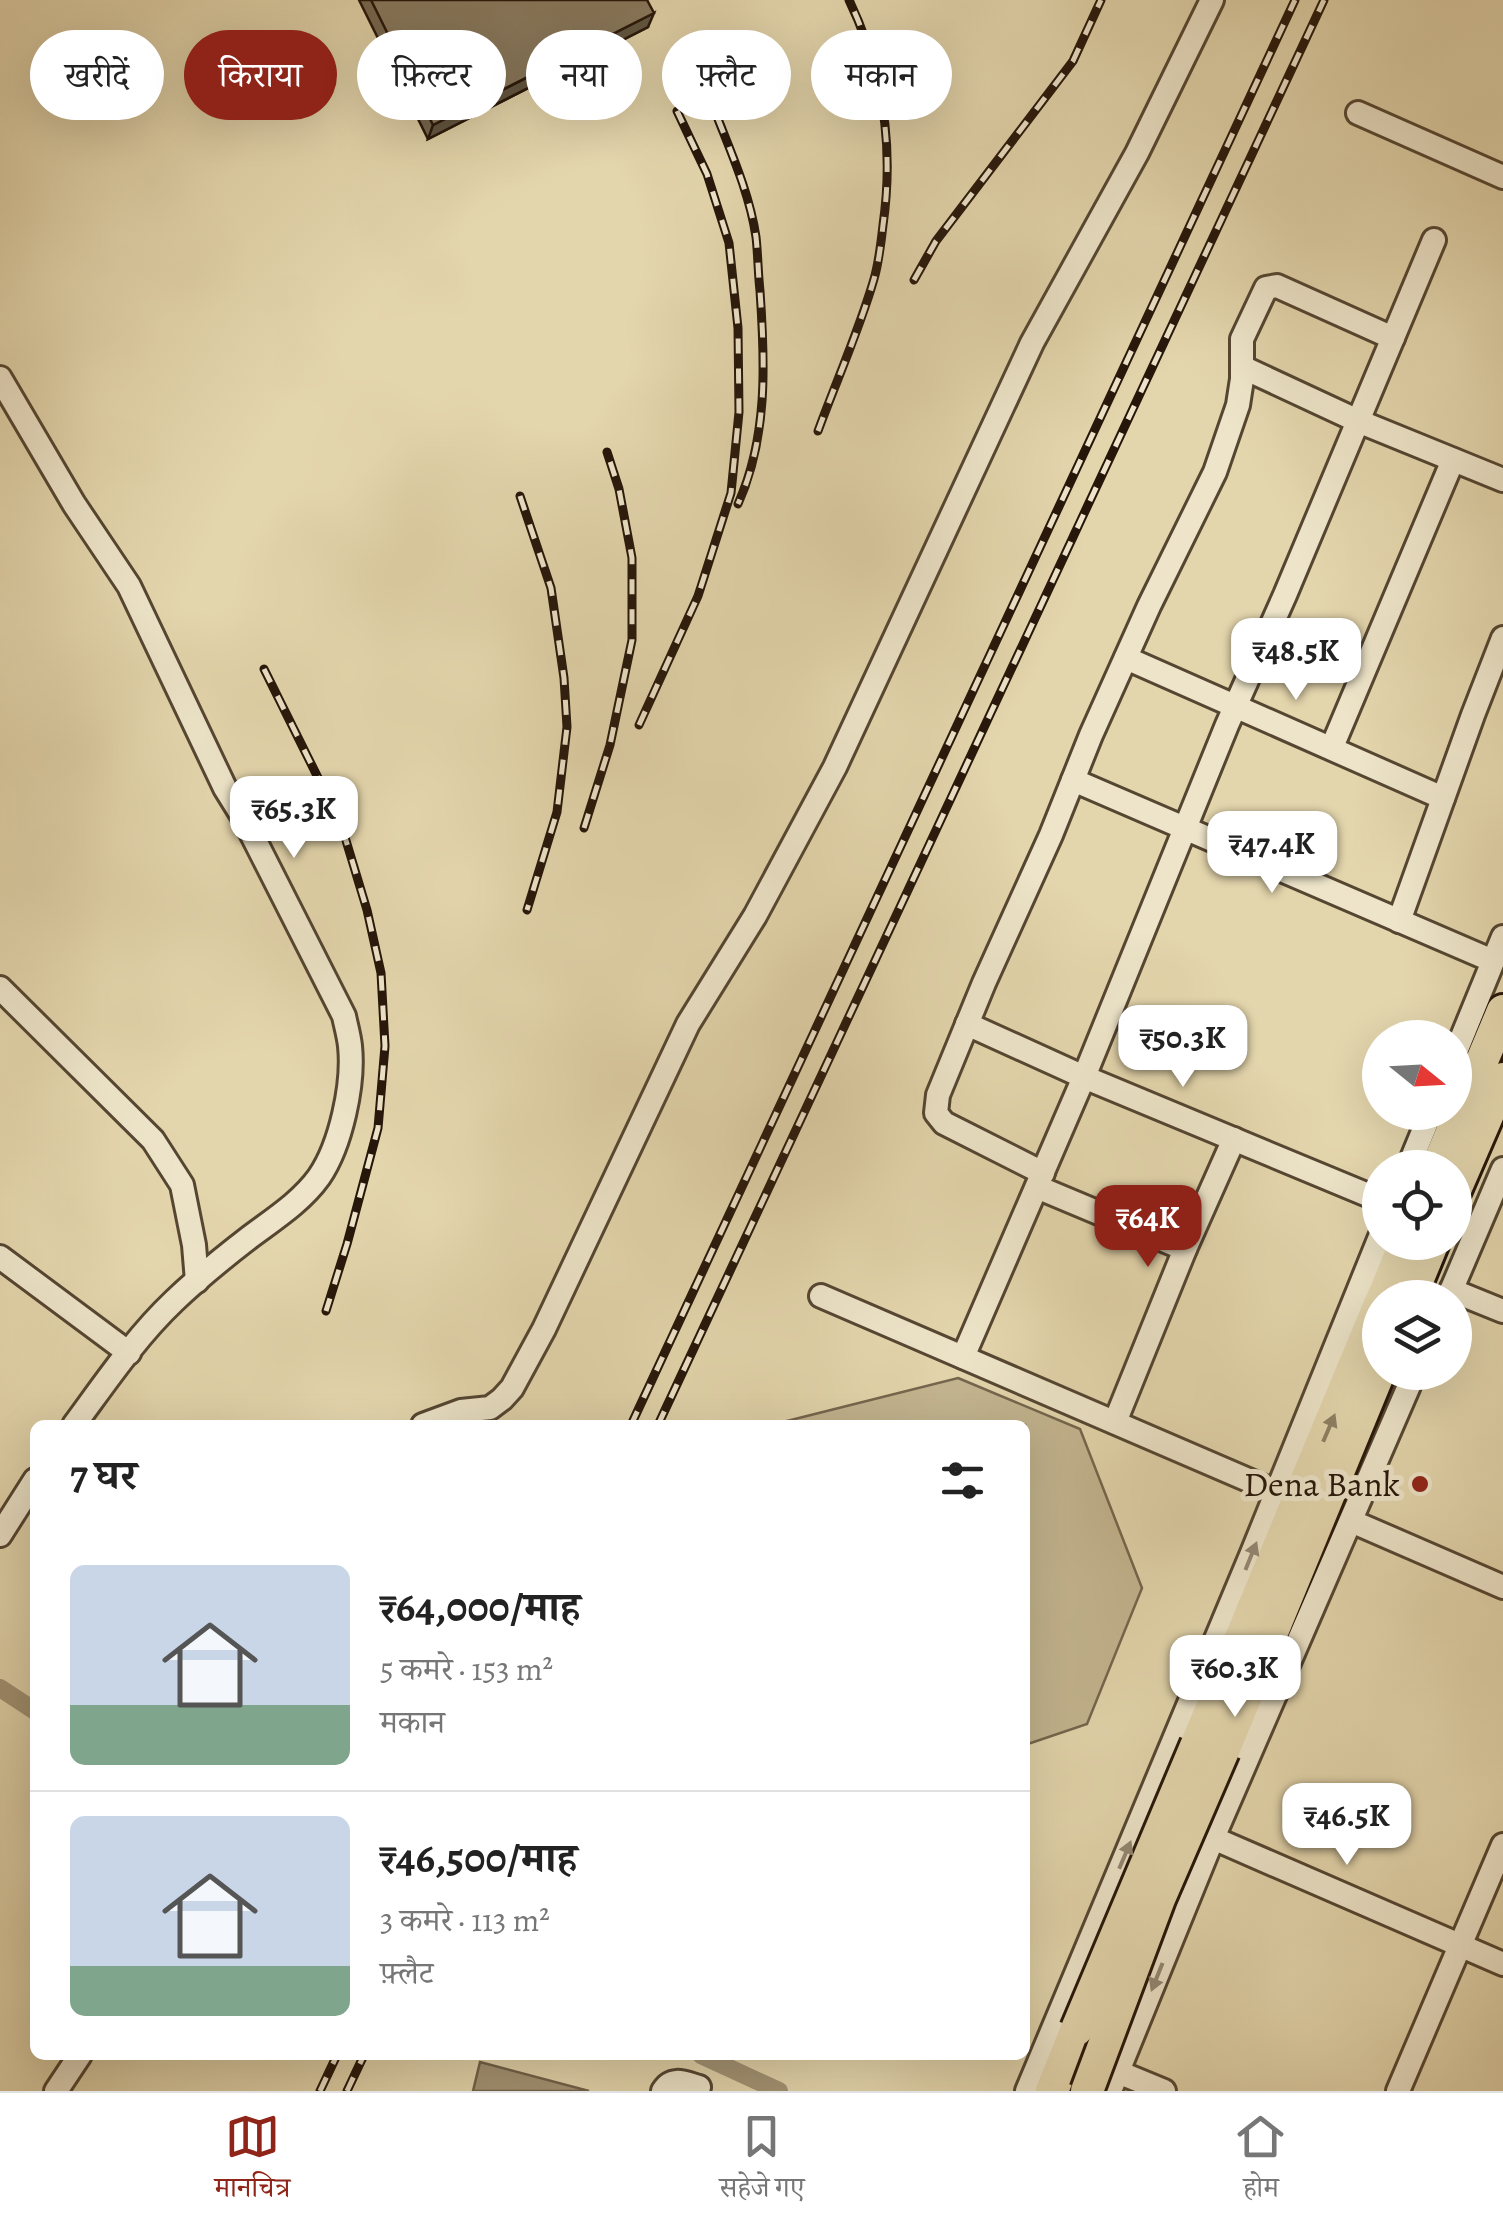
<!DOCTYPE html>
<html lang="hi">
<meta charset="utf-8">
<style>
body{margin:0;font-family:Alegreya,"Noto Serif Devanagari",serif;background:#f6f6f6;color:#222;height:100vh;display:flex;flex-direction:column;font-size:38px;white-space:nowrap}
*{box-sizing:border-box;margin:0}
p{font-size:32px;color:#767676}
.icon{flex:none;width:55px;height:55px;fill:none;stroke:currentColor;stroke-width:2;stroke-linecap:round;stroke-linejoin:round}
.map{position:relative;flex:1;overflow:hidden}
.drawer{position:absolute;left:30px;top:1420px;width:1000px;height:640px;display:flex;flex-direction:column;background:#fff;border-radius:15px;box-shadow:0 10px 40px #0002}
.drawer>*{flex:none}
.hud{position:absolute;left:30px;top:30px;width:1000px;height:90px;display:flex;gap:20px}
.needle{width:65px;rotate:108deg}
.fabs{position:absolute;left:1362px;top:1020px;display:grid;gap:20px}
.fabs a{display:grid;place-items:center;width:110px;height:110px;border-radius:50%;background:#fff;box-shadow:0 10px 40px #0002;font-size:50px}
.price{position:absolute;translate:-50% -85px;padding:0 22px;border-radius:20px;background:#fff;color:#222;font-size:32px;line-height:65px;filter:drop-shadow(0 2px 5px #0008)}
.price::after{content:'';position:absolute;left:50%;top:60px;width:30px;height:22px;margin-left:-15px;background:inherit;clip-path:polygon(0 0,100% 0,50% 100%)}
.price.active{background:#8f2418;color:#fff}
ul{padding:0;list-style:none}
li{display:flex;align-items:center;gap:30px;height:250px;padding:0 40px}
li+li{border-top:2px solid #e0e0e0}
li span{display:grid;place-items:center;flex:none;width:280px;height:200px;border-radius:15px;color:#555}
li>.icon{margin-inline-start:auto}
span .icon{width:120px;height:120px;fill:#fffc;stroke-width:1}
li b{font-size:42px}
h2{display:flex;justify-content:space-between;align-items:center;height:120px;padding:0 40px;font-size:42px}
.chip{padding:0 35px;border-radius:45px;background:#fff;box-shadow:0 10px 40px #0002;font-size:35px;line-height:90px}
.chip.active{background:#8f2418;color:#fff}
.dock{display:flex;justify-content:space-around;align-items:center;height:140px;border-top:2px solid #e0e0e0;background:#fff;font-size:28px;color:#767676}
.dock a{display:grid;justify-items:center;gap:5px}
.dock .active{color:#8f2418}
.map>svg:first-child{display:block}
</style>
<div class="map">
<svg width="1503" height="2091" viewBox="0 0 1503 2091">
<rect width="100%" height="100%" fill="#e3d5ac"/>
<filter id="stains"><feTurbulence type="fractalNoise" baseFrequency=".002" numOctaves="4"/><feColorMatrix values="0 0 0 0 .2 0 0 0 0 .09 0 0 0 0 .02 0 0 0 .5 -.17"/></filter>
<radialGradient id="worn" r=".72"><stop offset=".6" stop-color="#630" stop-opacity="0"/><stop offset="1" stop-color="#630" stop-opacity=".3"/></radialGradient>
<path fill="#c3b590" stroke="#74664d" stroke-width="2.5" d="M 958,1378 L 1080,1429 L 1142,1588 L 1087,1724 L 1025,1745 L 1025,1425 L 771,1425 Z"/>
<path fill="#a39475" stroke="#71624a" stroke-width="2.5" d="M 480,2062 L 589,2091 L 473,2091 Z"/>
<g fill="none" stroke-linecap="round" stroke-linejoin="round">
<g stroke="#a39475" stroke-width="18">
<path d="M 0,1688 L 35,1711"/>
<path d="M 701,2055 L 779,2091"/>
</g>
<g stroke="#554632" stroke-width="28">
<g id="minor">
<path d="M 1358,113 L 1503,177"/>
<path d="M 1242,367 L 1358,421 L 1503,480"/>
<path d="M 0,378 L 74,504 L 129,586 L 225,788 L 243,817 L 344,1016 C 346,1026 349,1036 350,1046 C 354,1084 341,1145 319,1177 C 301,1202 274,1219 250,1237 C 224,1257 198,1278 174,1301 C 136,1337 105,1383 74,1425"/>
<path d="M 1126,658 L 1443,798"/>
<path d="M 1332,747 L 1453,460"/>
<path d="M 1073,780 L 1493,961"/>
<path d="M 1399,921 L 1473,715 L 1503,638"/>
<path d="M 0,988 L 153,1140 L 182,1185 L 194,1245 L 197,1281"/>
<path d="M 967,1024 L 1084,1077 L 1380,1200"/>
<path d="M 1455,1054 L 1503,937"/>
<path d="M 1408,1168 L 1431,1112"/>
<path d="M 1043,1173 L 944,1123 L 936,1113 L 938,1095 L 984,983 L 1051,835 L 1091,735 L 1149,606 L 1215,472 L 1238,405 L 1242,379 L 1242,339 L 1266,288 L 1277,286 L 1393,338"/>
<path d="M 1037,1187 L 1185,1249"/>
<path d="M 0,1257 L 129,1353"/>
<path d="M 1451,1290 L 1503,1311"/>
<path d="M 821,1296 L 1276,1492"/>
<path d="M 1448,1298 L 1503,1169"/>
<path d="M 963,1357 L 1084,1077 L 1227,725 L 1285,595 L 1434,240"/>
<path d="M 1115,1422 L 1185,1249 L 1234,1139"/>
<path d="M 423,1425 L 461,1411 L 490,1408 L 502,1399 L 512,1388 L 544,1329 L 688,1024 L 755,916 L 835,767 L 1032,343 L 1137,153 L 1212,0"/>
<path d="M 1351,1521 L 1503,1587"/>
<path d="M 0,1535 L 35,1480"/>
<path d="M 1213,1838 L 1503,1964"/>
<path d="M 1118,2072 L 1164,2091"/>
<path d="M 56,2091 L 80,2055"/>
<path d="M 663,2091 C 672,2076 685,2083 699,2087"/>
<path d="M 1027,2091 L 1252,1553 L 1380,1237"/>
<path d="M 1110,2091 L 1213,1838 L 1415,1372"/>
<path d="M 1398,2091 L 1503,1845"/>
</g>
</g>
<g stroke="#26160a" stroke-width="38">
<g id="highway">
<path d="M 1437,1168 L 1503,1011"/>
<path d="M 1455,1190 L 1503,1079"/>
<path d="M 1383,1298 L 1406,1242"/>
<path d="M 1410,1298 L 1433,1242"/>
<path d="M 1197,1744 L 1380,1304"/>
<path d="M 1223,1751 L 1380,1370"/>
<path d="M 1052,2091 L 1077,2029"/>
</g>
</g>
<use href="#minor" stroke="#ede4c9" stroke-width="22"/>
<use href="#highway" stroke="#e3d5ac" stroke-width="32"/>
<g stroke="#26160a" stroke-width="9">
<g id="rail">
<path d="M 718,119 C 733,157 750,196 756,237 C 758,255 758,273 760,291 C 765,363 768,437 738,504"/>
<path d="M 914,280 L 936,241 L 1073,61 L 1101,0"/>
<path d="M 818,431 C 836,382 860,328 874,279 C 879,262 881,243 883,225 C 894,148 883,71 849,0"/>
<path d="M 520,496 L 551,588 L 564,678 L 567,727 L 557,812 L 527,910"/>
<path d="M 264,669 L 341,824 L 367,910 L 381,973 L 385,1046 L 378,1128 L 347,1244 L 326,1311"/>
<path d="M 639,725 L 698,596 L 731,493 L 739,412 L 738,328 L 729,243 L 707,174 L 677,111"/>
<path d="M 584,828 L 610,745 L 632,640 L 632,558 L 619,489 L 607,452"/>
<path d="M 631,1425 L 1295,0"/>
<path d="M 658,1425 L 1324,0"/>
<path d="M 320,2091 L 337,2055"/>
<path d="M 347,2091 L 364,2055"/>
</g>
</g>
<use href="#rail" stroke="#ede4c9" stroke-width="5" stroke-dasharray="15" stroke-linecap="butt"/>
<g stroke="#26160a" stroke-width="38" stroke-linecap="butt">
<g id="highway-bridge">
<path d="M 1077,2029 L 1197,1744"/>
<path d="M 1087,2091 L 1159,1899 L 1223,1751"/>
</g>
</g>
<use href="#highway-bridge" stroke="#e3d5ac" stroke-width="32"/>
</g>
<path fill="#756851" stroke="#26160a" stroke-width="2.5" d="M 359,0 L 647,0 L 648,27 L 428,139 Z"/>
<path fill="#5f5542" stroke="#26160a" stroke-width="2.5" d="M 654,13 L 648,27 L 428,139 L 433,125 Z"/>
<path fill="#88795e" stroke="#26160a" stroke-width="2.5" d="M 371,0 L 647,0 L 654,13 L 433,125 Z"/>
<defs><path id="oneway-solid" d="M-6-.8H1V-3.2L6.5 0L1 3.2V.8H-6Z" transform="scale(2.5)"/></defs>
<use fill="#8e7f63" href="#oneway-solid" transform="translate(1329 1428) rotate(-67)"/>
<g fill="#938773">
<use href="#oneway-solid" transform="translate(1251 1556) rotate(-68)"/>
<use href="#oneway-solid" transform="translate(1125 1855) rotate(-67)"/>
<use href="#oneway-solid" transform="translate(1157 1977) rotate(112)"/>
</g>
<circle fill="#8f2418" stroke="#ede4c9" stroke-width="4" cx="1420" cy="1484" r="10"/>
<g text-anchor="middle" stroke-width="10" stroke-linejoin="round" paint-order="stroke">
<g font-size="35" fill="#26160a" stroke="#ede4c9" text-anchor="end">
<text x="1400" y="1496">Dena Bank</text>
</g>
</g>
<rect width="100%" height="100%" filter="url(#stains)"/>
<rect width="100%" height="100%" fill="url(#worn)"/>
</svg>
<div class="fabs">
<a><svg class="needle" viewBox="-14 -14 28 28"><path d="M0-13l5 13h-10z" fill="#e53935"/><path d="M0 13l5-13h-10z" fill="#767676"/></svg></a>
<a><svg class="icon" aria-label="locate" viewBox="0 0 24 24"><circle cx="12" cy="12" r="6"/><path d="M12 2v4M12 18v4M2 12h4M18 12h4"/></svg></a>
<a><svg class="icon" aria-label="layers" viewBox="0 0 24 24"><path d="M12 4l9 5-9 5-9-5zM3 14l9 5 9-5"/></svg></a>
</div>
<b class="price" style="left:1296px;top:703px">₹48.5K</b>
<b class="price" style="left:294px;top:861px">₹65.3K</b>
<b class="price" style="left:1272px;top:896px">₹47.4K</b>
<b class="price" style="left:1183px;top:1090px">₹50.3K</b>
<b class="price active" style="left:1148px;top:1270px">₹64K</b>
<b class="price" style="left:1235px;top:1720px">₹60.3K</b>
<b class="price" style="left:1347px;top:1868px">₹46.5K</b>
<div class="hud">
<a class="chip">खरीदें</a>
<a class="chip active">किराया</a>
<a class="chip">फ़िल्टर</a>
<a class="chip">नया</a>
<a class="chip">फ़्लैट</a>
<a class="chip">मकान</a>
</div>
<section class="drawer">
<h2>7 घर<svg class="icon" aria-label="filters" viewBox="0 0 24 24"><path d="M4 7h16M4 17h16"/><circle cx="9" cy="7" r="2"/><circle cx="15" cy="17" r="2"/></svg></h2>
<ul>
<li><span style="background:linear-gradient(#c9d6e8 70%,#7fa58c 0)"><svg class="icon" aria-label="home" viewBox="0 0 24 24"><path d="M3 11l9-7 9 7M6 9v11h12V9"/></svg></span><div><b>₹64,000/माह</b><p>5 कमरे · 153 m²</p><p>मकान</p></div></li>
<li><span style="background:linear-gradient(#c9d6e8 75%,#7fa58c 0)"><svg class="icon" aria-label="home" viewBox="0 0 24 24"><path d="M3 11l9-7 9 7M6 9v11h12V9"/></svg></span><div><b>₹46,500/माह</b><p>3 कमरे · 113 m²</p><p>फ़्लैट</p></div></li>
</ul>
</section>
</div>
<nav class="dock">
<a class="active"><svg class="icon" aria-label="map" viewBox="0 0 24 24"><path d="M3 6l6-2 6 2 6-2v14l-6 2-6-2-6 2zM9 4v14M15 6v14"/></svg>मानचित्र</a>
<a><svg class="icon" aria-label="saved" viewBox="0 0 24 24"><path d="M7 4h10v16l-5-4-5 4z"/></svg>सहेजे गए</a>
<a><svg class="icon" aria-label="home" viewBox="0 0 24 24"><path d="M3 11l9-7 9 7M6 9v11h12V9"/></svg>होम</a>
</nav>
